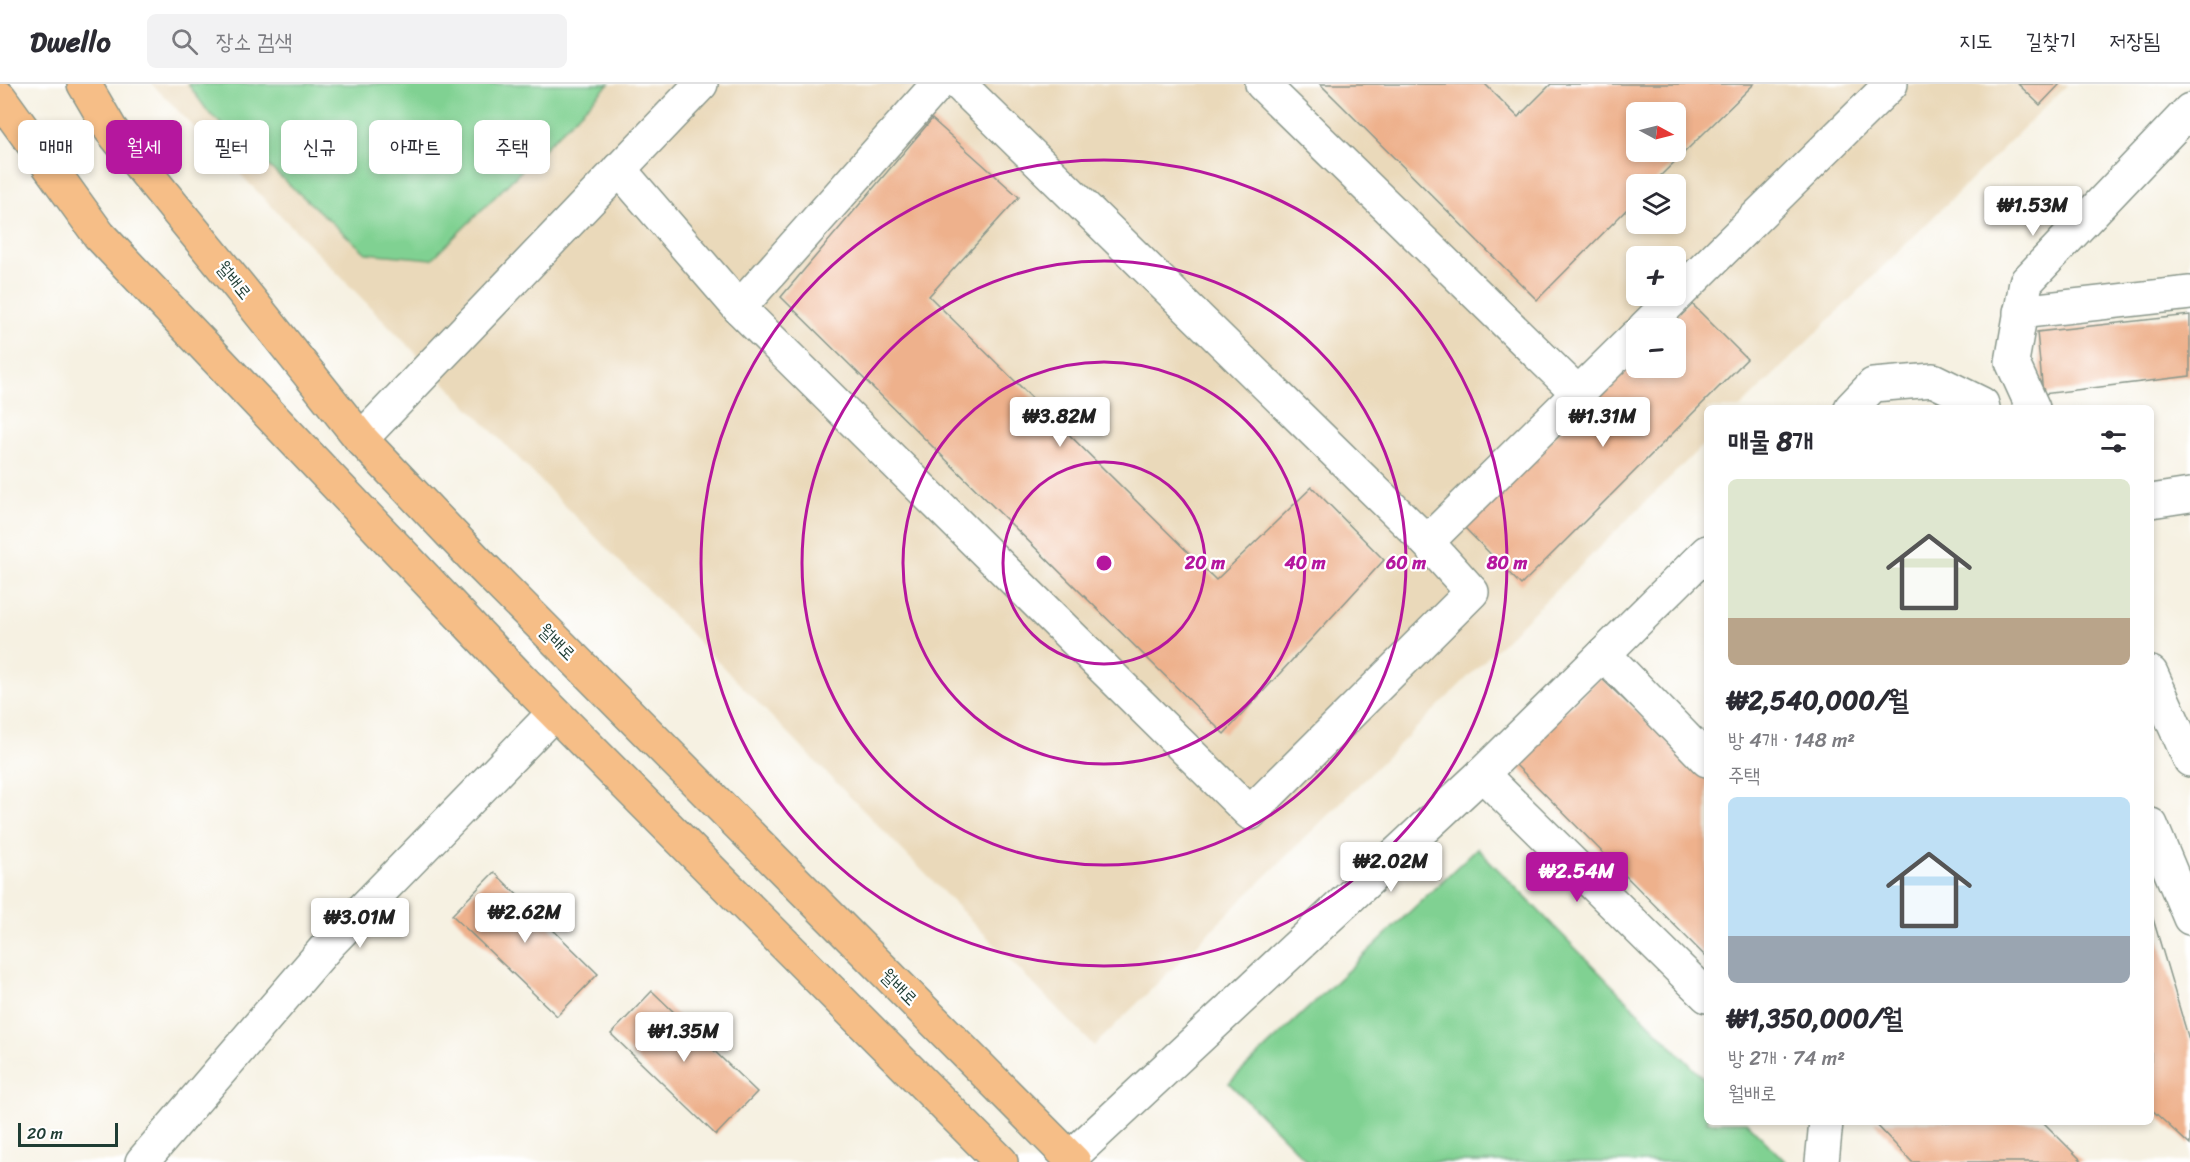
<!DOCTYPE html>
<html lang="ko">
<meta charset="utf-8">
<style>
body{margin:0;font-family:Sriracha,"Poor Story",sans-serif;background:#f2f2f3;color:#2b2b33;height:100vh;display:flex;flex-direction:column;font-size:22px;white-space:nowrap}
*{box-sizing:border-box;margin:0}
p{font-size:20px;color:#7c7c81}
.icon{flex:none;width:33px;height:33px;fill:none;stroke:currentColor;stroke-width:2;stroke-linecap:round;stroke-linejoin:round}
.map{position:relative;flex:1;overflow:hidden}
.drawer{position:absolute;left:1704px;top:321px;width:450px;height:720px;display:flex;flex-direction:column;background:#fff;border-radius:9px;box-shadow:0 3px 9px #0003}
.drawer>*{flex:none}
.guide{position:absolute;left:18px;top:36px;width:570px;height:54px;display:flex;gap:12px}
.needle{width:39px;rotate:97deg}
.tools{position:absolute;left:1626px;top:18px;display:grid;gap:12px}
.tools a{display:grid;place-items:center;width:60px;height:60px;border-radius:9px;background:#fff;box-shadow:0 3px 9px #0003;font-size:30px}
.scale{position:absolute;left:18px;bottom:15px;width:100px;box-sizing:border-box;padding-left:6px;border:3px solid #1f3d34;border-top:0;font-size:16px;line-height:21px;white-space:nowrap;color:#1f3d34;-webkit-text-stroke:4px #fff;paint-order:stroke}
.price{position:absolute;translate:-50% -51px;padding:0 14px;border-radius:6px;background:#fff;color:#222;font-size:20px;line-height:39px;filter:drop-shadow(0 2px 3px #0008)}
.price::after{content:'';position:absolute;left:50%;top:36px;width:18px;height:14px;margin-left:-9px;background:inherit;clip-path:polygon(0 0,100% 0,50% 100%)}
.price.selected{background:#b5179e;color:#fff}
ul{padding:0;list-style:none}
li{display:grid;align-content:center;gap:12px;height:318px;padding:0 24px}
li span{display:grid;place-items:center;height:186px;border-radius:9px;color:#555}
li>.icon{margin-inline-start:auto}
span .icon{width:108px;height:108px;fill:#fffc;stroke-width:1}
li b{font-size:26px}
h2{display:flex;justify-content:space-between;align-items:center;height:72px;padding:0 24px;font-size:26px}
.pill{padding:0 21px;border-radius:9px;background:#fff;box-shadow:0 3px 9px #0003;font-size:21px;line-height:54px}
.pill.selected{background:#b5179e;color:#fff}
header{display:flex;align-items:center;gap:36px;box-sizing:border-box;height:84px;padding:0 30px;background:#fff;border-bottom:2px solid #e1e1e2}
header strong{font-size:28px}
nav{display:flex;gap:33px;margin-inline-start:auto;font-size:21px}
.search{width:420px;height:54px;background:#f2f2f3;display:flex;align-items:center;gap:15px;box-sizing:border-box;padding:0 21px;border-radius:9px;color:#7c7c81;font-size:22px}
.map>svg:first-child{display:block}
</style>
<header>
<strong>Dwello</strong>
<div class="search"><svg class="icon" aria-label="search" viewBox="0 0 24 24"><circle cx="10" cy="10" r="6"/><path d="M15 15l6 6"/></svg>장소 검색</div>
<nav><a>지도</a><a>길찾기</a><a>저장됨</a></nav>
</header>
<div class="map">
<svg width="2190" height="1078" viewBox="0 0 2190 1078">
<rect width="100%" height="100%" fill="#fff"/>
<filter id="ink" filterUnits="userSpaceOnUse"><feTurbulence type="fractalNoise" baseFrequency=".0167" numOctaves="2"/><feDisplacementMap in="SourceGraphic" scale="12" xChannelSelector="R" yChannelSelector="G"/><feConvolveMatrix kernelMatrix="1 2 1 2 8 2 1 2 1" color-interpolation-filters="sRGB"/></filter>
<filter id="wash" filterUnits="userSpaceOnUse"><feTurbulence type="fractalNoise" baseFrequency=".008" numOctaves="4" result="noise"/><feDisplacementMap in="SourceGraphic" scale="24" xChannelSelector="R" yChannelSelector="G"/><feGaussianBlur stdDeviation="1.35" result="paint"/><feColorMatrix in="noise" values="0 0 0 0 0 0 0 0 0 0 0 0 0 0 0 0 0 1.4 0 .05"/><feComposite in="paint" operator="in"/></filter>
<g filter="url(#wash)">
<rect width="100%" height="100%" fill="#f6f1e2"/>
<path fill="#ead9ba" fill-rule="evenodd" d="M 152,0 L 2068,0 L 1740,324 L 1707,324 L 1707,357 L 1094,962 ZM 1636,28 L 1676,28 L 1676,68 L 1636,68 ZM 1636,100 L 1676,100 L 1676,140 L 1636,140 ZM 1636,172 L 1676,172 L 1676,212 L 1636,212 ZM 1636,244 L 1676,244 L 1676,284 L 1636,284 Z"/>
<g fill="#80d192" stroke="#508763" stroke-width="1.5">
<path d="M 188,0 L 609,0 L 432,175 L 366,169 L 209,29 Z"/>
<path d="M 1477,764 L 1707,998 L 1707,1038 L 1746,1038 L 1786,1078 L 1308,1078 L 1229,999 Z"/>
</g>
<g id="blocks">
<g fill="#eeb18c" fill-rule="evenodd">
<path d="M 1320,0 L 1485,0 L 1518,33 L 1551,0 L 1754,0 L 1652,100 L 1636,100 L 1636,116 L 1537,216 ZM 1636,28 L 1676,28 L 1676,68 L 1636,68 Z"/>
<path d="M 2018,0 L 2060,0 L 2040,21 Z"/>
<path d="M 932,35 L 1019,113 L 929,212 L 1216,496 L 1312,403 L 1384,476 L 1224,650 L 781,213 Z"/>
<path d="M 1690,218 L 1747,275 L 1521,501 L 1464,443 L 1636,271 L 1636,284 L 1676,284 L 1676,244 L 1663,244 Z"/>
<path d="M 2190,231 L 2190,292 L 2043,310 L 2037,248 Z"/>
<path d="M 1600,593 L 1707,695 L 1707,874 L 1513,678 Z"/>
<path d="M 494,788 L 598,890 L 557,932 L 452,831 Z"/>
<path d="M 2151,828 L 2190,959 L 2190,1061 L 2151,1025 Z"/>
<path d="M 652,907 L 757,1008 L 716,1051 L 611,950 Z"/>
<path d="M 1874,1038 L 2043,1038 L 2083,1078 L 1912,1078 Z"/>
</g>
</g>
</g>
<g filter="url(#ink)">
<use href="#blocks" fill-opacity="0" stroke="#8a978b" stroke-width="1.5"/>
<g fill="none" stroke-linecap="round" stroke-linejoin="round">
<g stroke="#8a978b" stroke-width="36">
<g id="minor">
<path d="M 959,0 L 1427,458"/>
<path d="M 1262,0 L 1578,309"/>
<path d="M 619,85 L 739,224 L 1250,729 L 1472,508 L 1427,458 L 1636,252"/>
<path d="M 739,224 L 938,0"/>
<path d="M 2020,228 L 2190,209"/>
<path d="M 1644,244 L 1891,0"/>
<path d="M 1851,324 L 1873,301 L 1933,296 L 1982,320 L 1983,324"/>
<path d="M 2033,324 L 2012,278 L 2026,198 L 2190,26"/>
<path d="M 361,355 L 701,0"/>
<path d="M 2151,417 L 2190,411"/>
<path d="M 1604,570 L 1707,468"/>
<path d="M 2151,589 L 2190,676"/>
<path d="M 1482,690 L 1707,912"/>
<path d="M 2151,741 L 2190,834"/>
<path d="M 1070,1074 L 1482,690 L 1604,570 L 1707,676"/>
<path d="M 142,1078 L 330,859 L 554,629"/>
<path d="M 1822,1078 L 1826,1038"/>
</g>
</g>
<g stroke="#8a978b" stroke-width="36">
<g id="major">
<path d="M 84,0 L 111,46 L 241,205 L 361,355 L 476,476 L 1074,1078"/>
<path d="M 0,14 L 99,151 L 519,593 L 1001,1078"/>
</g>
</g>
<use href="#minor" stroke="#fff" stroke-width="33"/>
<use href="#major" stroke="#f6be87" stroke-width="33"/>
</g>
</g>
<g fill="none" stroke="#b5179e" stroke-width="3">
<circle cx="1104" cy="479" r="101"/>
<circle cx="1104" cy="479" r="201"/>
<circle cx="1104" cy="479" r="302"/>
<circle cx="1104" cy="479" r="403"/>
</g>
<g text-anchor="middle" stroke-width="4.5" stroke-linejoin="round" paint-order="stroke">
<g font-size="18" fill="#1f3d34" stroke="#fff">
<text transform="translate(234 196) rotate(51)" y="6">월배로</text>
<text transform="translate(557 558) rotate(45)" y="6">월배로</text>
<text transform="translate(899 903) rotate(45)" y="6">월배로</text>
</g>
</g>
<circle cx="1104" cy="479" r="9" fill="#b5179e" stroke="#fff" stroke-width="3"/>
<g font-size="18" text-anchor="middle" font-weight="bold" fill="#b5179e" stroke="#fff" stroke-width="4.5" stroke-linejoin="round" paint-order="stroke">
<text x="1205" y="485">20 m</text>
<text x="1305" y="485">40 m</text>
<text x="1406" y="485">60 m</text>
<text x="1507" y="485">80 m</text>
</g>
</svg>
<div class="tools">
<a><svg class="needle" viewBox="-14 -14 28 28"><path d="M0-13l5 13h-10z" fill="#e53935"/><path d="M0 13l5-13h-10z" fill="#7c7c81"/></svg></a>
<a><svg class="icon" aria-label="layers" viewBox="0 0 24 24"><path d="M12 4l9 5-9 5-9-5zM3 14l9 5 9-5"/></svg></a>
<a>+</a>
<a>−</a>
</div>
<div class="scale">20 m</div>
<b class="price" style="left:2033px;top:153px">₩1.53M</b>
<b class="price" style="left:1060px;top:364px">₩3.82M</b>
<b class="price" style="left:1603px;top:364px">₩1.31M</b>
<b class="price" style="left:1391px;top:809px">₩2.02M</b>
<b class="price selected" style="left:1577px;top:819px">₩2.54M</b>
<b class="price" style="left:525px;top:860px">₩2.62M</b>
<b class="price" style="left:360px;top:865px">₩3.01M</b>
<b class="price" style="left:684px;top:979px">₩1.35M</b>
<div class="guide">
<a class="pill">매매</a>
<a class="pill selected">월세</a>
<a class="pill">필터</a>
<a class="pill">신규</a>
<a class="pill">아파트</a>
<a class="pill">주택</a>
</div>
<section class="drawer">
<h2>매물 8개<svg class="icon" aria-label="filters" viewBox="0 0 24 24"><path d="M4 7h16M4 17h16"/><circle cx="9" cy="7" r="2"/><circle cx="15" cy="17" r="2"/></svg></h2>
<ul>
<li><span style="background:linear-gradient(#dfe7d0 75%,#b9a48a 0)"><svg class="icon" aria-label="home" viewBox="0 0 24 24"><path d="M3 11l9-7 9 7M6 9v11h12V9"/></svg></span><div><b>₩2,540,000/월</b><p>방 4개 · 148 m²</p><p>주택</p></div></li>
<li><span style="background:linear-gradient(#bfe0f5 75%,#9aa5b1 0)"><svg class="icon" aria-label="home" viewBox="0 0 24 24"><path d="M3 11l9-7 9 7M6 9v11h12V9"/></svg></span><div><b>₩1,350,000/월</b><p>방 2개 · 74 m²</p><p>월배로</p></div></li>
</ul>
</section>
</div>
